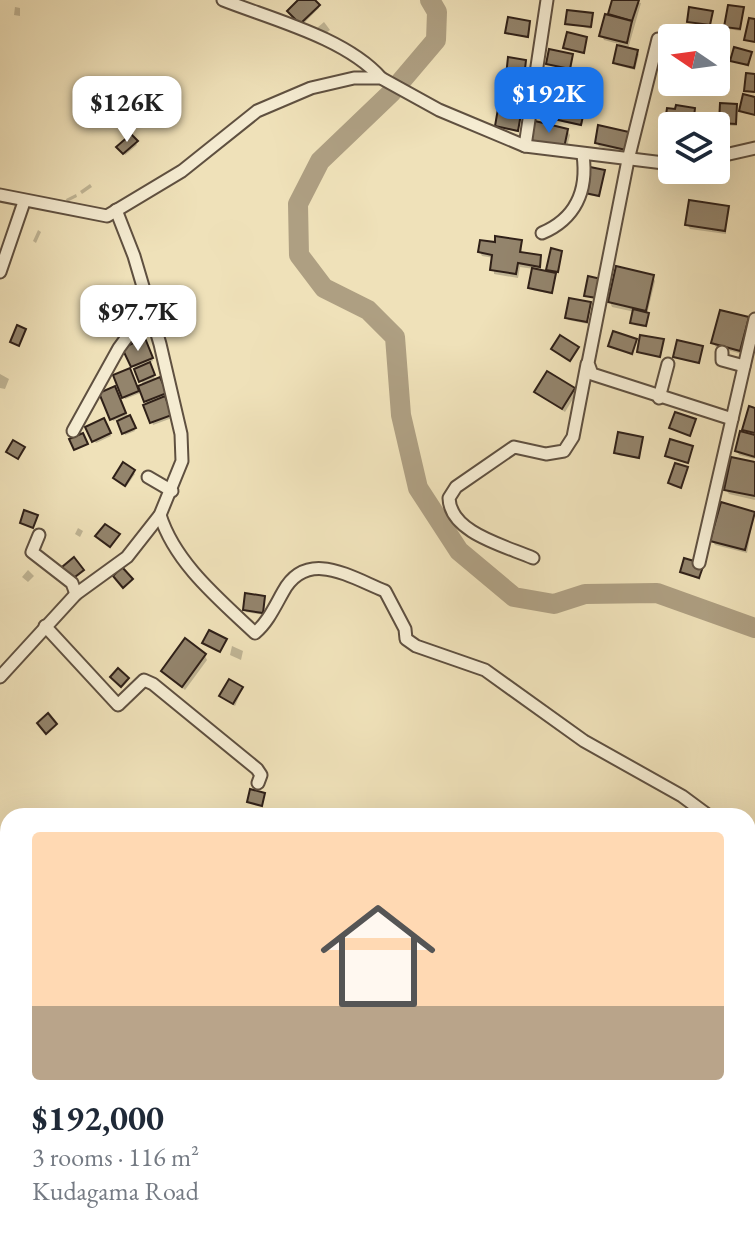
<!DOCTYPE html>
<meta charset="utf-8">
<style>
body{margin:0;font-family:"EB Garamond",serif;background:#f6f6f7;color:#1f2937;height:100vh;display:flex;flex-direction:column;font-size:30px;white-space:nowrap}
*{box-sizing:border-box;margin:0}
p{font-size:26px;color:#747a83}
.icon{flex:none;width:44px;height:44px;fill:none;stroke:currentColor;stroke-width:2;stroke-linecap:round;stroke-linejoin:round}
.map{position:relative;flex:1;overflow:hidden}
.sheet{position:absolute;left:0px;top:808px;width:756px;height:440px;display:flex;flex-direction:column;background:#fff;border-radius:24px 24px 0 0;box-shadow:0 8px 32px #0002}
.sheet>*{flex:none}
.needle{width:52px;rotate:283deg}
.fabs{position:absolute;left:658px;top:24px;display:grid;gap:16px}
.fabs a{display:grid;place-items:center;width:72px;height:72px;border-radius:8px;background:#fff;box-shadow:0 8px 32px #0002;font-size:40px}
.price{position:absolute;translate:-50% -68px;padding:0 18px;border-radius:16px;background:#fff;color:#222;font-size:26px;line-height:52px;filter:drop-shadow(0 2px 4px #0008)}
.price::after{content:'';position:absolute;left:50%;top:48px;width:24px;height:18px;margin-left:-12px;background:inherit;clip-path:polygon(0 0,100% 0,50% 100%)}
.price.active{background:#1a73e8;color:#fff}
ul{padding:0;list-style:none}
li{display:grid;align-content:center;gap:16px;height:424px;padding:0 32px}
li span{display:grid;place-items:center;height:248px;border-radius:8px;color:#555}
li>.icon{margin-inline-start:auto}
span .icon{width:144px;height:144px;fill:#fffc;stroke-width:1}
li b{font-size:34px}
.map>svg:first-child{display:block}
</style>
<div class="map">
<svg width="755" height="1248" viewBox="0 0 755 1248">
<rect width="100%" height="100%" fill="#efe1b9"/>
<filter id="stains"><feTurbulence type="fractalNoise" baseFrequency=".0025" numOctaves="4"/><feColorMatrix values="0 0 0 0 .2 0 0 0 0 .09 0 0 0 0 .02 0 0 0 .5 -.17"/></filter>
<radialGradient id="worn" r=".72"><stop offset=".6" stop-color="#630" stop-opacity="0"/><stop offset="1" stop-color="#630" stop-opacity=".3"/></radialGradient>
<g fill="#0003">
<path d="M 301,0 L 312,0 L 319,8 L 302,25 L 290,11 Z"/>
<path d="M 613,0 L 641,3 L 628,49 L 639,54 L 635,70 L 616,65 L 619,44 L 604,40 L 602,36 Z"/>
<path d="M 15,7 L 20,8 L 20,16 L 14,15 Z"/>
<path d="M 742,9 L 741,31 L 728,29 L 726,27 Z"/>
<path d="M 712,13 L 711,27 L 689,21 Z"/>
<path d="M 592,15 L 591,29 L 567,23 Z"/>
<path d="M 324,22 L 330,30 L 323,35 L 317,28 Z"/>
<path d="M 529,23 L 528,38 L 508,33 Z"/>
<path d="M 586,39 L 584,54 L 565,48 Z"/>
<path d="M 751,53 L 749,67 L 732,60 Z"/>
<path d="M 572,56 L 571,70 L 548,63 Z"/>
<path d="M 577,82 L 576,96 L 551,88 Z"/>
<path d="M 694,82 L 706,82 L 705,91 L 695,90 Z"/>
<path d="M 585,105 L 582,126 L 562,122 L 560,119 Z"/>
<path d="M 736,106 L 737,126 L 722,125 L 721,123 Z"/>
<path d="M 694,109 L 695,126 L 669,125 L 667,121 Z"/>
<path d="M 521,110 L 518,132 L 498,128 L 497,126 Z"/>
<path d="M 567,130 L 570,135 L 566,151 L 535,144 L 532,140 Z"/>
<path d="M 628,134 L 628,153 L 599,147 L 597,142 Z"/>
<path d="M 131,137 L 137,145 L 125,155 L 119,147 Z"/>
<path d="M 603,172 L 600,197 L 588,195 L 587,192 Z"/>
<path d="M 90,184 L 92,187 L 82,194 L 80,191 Z"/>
<path d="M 76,194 L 77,197 L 67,202 L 66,199 Z"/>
<path d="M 727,208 L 726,234 L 690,229 L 687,224 Z"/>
<path d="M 38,230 L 41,232 L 36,243 L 33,241 Z"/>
<path d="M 521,242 L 522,254 L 540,257 L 541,272 L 547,274 L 552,250 L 561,252 L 552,294 L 532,290 L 534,269 L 520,267 L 518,278 L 494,274 L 494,258 L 482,256 L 480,252 L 496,244 Z"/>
<path d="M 653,277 L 655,281 L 644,327 L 634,325 L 635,312 L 612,307 L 610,302 Z"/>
<path d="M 590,304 L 588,324 L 568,320 L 567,317 Z"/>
<path d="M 747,319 L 750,323 L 742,354 L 716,347 L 713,343 Z"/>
<path d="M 144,341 L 153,361 L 148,363 L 156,381 L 161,382 L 172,418 L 153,425 L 143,392 L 125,399 L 116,376 L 136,388 L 144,386 L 125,349 Z"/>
<path d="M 636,341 L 633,356 L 610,345 Z"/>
<path d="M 662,341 L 661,358 L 639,352 Z"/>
<path d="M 701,347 L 700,364 L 675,356 Z"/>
<path d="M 0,374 L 9,379 L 5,389 L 0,388 Z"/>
<path d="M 114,388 L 135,431 L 125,435 L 118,419 L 113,421 L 101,394 Z"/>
<path d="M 573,390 L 576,394 L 565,412 L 537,392 Z"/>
<path d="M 755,410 L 755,459 L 739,455 L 737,451 L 748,436 L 744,429 Z"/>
<path d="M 103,420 L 111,436 L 96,443 L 88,428 Z"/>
<path d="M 695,421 L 691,437 L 672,428 Z"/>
<path d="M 642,439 L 640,459 L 618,455 L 616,452 Z"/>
<path d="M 692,448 L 689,464 L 667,455 Z"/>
<path d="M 755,464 L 755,500 L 729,494 L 726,490 Z"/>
<path d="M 124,465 L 135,474 L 126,487 L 115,478 Z"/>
<path d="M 687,469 L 682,489 L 672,486 L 670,483 Z"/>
<path d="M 754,514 L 747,553 L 715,545 L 712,540 Z"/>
<path d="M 78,528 L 83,531 L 80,537 L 75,534 Z"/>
<path d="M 702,566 L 700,580 L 682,572 Z"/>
<path d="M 28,570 L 34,576 L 28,582 L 22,577 Z"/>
<path d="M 264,598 L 264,615 L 246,612 L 245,610 Z"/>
<path d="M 232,646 L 243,651 L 241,660 L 230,655 Z"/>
<path d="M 205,656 L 207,660 L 185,690 L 163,671 Z"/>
<path d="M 242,689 L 235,706 L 221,696 Z"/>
</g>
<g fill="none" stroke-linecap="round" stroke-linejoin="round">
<path stroke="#ae9f82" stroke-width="20" d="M 430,0 L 437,12 L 436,40 L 391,93 L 320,161 L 298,204 L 299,255 L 324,288 L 368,310 L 395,337 L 401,415 L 418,488 L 459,551 L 514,597 L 554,604 L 585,594 L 657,593 L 755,628"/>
</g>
<g fill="#93846c" stroke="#2f2018" stroke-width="2">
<path d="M 298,0 L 315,0 L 320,5 L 300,24 L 287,11 Z"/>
<path d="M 612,0 L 639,0 L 632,21 L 608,14 Z"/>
<path d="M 728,5 L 744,7 L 740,29 L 724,27 Z"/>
<path d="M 689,7 L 713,11 L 710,25 L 687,22 Z"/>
<path d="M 567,10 L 593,13 L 591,27 L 565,24 Z"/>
<path d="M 605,14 L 632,21 L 627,43 L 599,36 Z"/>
<path d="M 508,17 L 530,21 L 528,37 L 505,33 Z"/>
<path d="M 749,18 L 755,19 L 755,42 L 744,40 Z"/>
<path d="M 567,32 L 587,37 L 584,53 L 563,48 Z"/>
<path d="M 617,45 L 638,50 L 634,68 L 613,63 Z"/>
<path d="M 734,47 L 752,52 L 748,65 L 730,61 Z"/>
<path d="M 549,49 L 573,54 L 570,69 L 546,64 Z"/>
<path d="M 508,57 L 526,60 L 524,78 L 506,76 Z"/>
<path d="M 746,73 L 755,74 L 755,92 L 744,91 Z"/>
<path d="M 552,75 L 578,81 L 575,95 L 549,89 Z"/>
<path d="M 743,94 L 755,97 L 755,115 L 739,111 Z"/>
<path d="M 563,98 L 586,103 L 581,125 L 558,120 Z"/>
<path d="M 499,103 L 522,108 L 518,131 L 495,126 Z"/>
<path d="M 720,103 L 737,104 L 736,124 L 719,123 Z"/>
<path d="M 676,105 L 695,108 L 693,126 L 673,126 L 674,122 L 665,121 L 667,108 L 675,109 Z"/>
<path d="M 535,121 L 568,129 L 564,148 L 530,140 Z"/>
<path d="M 598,125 L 629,132 L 626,150 L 595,143 Z"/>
<path d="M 131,134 L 138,141 L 123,154 L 116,147 Z"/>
<path d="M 590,167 L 605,170 L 599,196 L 585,193 Z"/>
<path d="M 689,200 L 729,206 L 725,231 L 685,225 Z"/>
<path d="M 495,236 L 522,240 L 520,252 L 541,255 L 540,267 L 518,263 L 516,274 L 490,270 L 492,255 L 478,252 L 480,240 L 495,242 Z"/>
<path d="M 551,248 L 562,251 L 558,272 L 546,270 Z"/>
<path d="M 616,266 L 654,275 L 646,311 L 608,302 Z"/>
<path d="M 532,268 L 556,273 L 552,293 L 528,288 Z"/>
<path d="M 588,276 L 601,279 L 597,298 L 584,296 Z"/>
<path d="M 569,298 L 591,302 L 587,322 L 565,318 Z"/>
<path d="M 633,309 L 649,313 L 646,326 L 630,323 Z"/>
<path d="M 720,310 L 749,317 L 740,351 L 711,343 Z"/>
<path d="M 17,325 L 26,329 L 19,346 L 10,342 Z"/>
<path d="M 613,331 L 637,339 L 632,354 L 608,346 Z"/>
<path d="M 560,335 L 579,347 L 570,361 L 551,349 Z"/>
<path d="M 640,335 L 664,339 L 660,357 L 637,352 Z"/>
<path d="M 145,338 L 153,358 L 131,367 L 122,348 Z"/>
<path d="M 677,340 L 703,346 L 699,363 L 673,357 Z"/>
<path d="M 150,362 L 155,375 L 139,382 L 134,369 Z"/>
<path d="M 130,368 L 139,391 L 122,398 L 113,375 Z"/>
<path d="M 547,371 L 575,388 L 562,409 L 534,392 Z"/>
<path d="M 160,377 L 167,393 L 144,402 L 138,386 Z"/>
<path d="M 115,386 L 126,413 L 110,420 L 99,393 Z"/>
<path d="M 165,396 L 172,415 L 150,423 L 143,405 Z"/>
<path d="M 749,406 L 755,408 L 755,433 L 742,430 Z"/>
<path d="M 675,412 L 696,419 L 690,436 L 669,428 Z"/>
<path d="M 130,415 L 136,428 L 122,434 L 117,421 Z"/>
<path d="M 104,418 L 111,433 L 92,442 L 85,427 Z"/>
<path d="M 740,431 L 755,435 L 755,457 L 735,451 Z"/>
<path d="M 618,432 L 643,437 L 639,458 L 614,453 Z"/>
<path d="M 83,433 L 88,444 L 74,450 L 69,439 Z"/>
<path d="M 670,439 L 693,446 L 688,463 L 665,456 Z"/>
<path d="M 13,440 L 25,447 L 18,459 L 6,452 Z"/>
<path d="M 731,457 L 755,462 L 755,496 L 724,490 Z"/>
<path d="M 123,462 L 135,470 L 125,486 L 113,478 Z"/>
<path d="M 675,463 L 688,467 L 681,488 L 668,483 Z"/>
<path d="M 721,502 L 755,512 L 745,550 L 710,541 Z"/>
<path d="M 24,510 L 38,515 L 33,528 L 20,523 Z"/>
<path d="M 105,524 L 120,534 L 110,547 L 95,536 Z"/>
<path d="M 74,557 L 84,570 L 71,580 L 62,567 Z"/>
<path d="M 684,558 L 704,564 L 699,578 L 680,572 Z"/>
<path d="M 122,567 L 133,579 L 123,588 L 113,576 Z"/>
<path d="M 245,593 L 265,596 L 263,613 L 243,610 Z"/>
<path d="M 209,630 L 227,639 L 220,652 L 202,643 Z"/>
<path d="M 185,638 L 206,654 L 182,687 L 161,671 Z"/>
<path d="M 118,668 L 129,678 L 121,687 L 110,677 Z"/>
<path d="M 229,679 L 243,687 L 233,704 L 219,696 Z"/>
<path d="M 48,713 L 57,724 L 46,734 L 37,723 Z"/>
<path d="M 250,789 L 265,793 L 262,806 L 247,802 Z"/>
</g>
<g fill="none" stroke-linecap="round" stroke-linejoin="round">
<g stroke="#5f5040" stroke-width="15">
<g id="minor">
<path d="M 223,0 C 271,19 346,38 381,78"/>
<path d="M 658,39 L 628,160 L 588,363 L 592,374 L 732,419"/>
<path d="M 525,146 L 547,0"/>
<path d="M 716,157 L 755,148"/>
<path d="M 0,195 L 107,216 L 182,171 L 257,111 L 311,88 L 354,78 L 381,78 L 439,110 L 525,146 L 672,164"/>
<path d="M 542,233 C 575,219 588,191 583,155"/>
<path d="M 0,272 L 24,202"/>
<path d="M 722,352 L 722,360 L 744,366"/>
<path d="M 659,398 L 668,364"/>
<path d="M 73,431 L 119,348 L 149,307"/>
<path d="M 148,477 L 172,491"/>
<path d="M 160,515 C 175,563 219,599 255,633 C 268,622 275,606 283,592 C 307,548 350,577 385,591 L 405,629 L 406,639 L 416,646 L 485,670 L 584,741 L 682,796 L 709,816"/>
<path d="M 39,535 L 32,552 L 72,583 L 76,594"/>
<path d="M 533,558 C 506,546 450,533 449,498 L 456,487 L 514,447 L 546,454 L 564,451 L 573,437 L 587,364"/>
<path d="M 699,563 L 755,319"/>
<path d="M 45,626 L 118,705 L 144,680 L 153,684 L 257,769 L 261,775 L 258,783"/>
<path d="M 0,677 L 76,594 L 127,557 L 160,515 L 182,461 L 181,434 L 160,344 L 134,256 L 116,210"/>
<path d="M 748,844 L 755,851"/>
<path d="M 219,1248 L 221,1240"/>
</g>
</g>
<use href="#minor" stroke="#f5ecd2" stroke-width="11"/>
</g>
<rect width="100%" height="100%" filter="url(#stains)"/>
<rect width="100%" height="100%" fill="url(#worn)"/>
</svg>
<div class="fabs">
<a><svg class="needle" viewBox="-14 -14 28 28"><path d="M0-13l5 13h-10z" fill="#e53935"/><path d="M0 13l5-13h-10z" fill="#747a83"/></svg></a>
<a><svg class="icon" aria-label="layers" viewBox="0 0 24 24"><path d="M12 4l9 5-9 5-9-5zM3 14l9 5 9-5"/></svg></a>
</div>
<b class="price active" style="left:549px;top:135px">$192K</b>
<b class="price" style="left:127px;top:144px">$126K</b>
<b class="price" style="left:138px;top:353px">$97.7K</b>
<section class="sheet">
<ul>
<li><span style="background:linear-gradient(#ffd9b3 70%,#b9a48a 0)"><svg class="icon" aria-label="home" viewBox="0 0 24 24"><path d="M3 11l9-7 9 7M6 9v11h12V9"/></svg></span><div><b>$192,000</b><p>3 rooms · 116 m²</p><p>Kudagama Road</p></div></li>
</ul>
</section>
</div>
